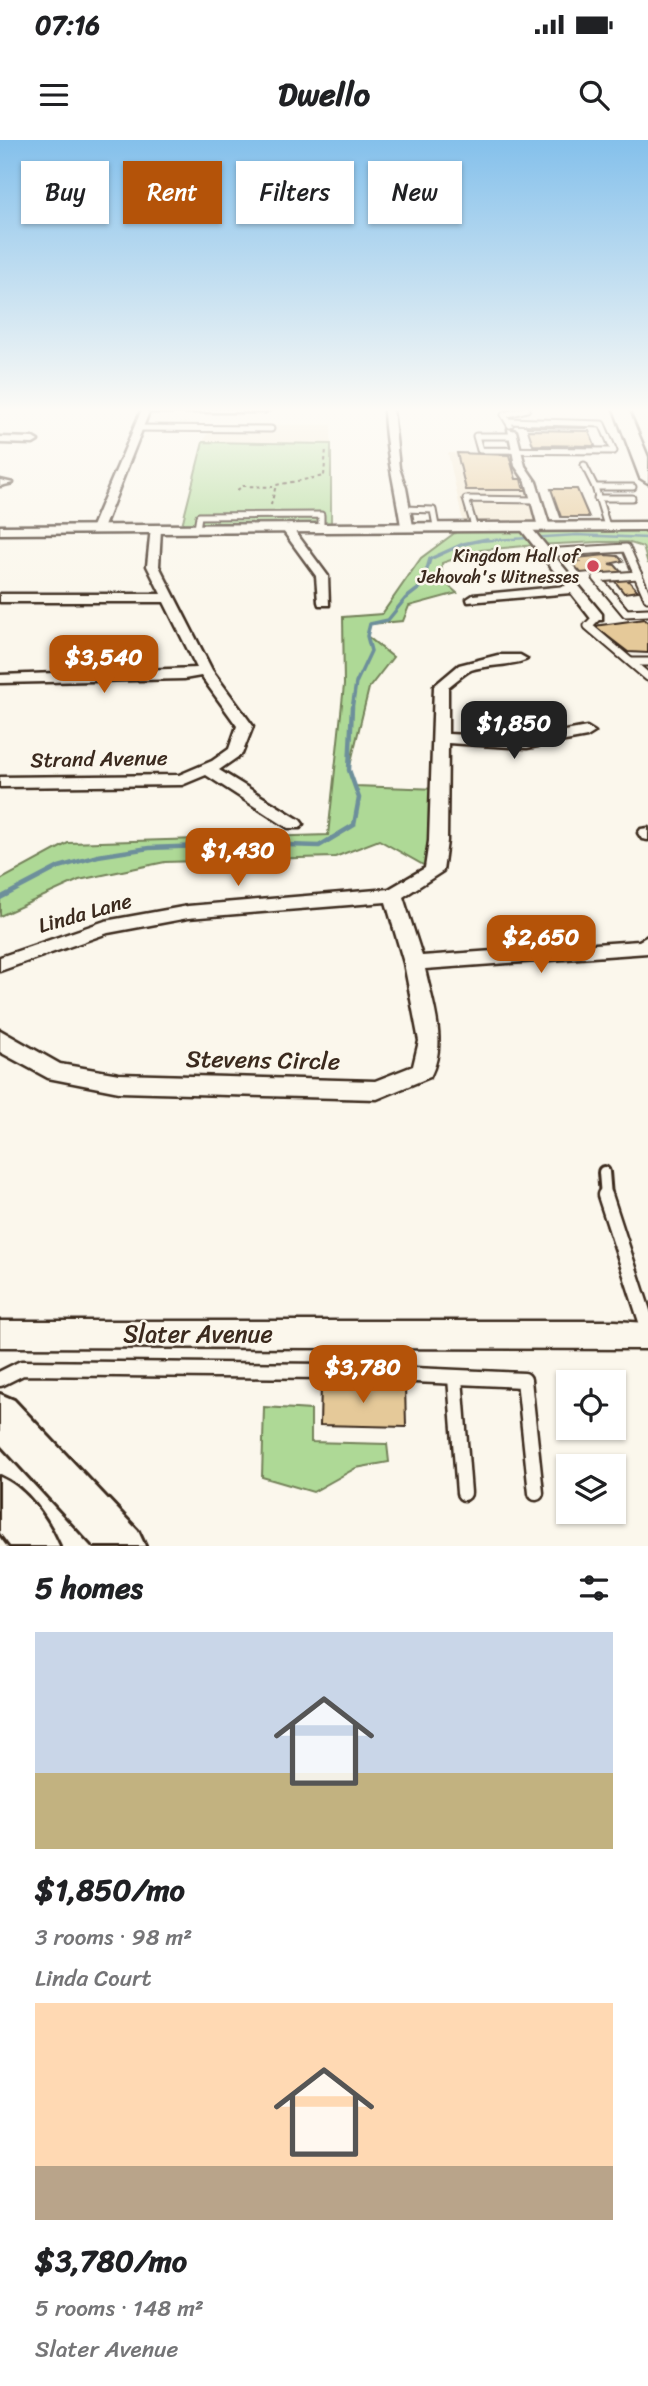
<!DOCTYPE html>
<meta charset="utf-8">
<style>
body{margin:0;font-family:Sriracha,sans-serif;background:#f2f2f2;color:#202124;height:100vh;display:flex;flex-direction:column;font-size:26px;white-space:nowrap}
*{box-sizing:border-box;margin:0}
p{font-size:23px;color:#757577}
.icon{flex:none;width:38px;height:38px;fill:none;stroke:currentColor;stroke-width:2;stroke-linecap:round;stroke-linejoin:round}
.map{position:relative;height:1406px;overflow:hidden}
.side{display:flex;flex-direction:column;background:#fff;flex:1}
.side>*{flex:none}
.hud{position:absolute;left:21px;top:21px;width:607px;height:63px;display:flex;gap:14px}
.controls{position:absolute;left:556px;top:1230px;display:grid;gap:14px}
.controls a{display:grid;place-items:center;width:70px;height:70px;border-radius:0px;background:#fff;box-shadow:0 2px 5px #0004;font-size:35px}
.price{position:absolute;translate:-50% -60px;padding:0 16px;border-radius:14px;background:#b45309;color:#fff;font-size:23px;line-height:46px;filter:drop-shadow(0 2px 4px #0008)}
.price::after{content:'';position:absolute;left:50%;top:42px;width:21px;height:16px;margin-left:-10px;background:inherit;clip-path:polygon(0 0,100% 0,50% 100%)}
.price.current{background:#222;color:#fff}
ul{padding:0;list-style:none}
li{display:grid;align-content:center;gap:14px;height:371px;padding:0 35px}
li span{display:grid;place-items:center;height:217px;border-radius:0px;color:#555}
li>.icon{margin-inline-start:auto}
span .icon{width:126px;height:126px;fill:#fffc;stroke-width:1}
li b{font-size:30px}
h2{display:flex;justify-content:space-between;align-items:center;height:84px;padding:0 35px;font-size:30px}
.chip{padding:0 24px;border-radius:0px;background:#fff;box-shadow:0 2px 5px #0004;font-size:24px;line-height:63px}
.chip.current{background:#b45309;color:#fff}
.status{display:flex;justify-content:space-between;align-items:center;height:49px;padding:0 35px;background:#fff;direction:ltr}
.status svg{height:19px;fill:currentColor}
header{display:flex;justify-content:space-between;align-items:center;height:91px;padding:0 35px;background:#fff;font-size:32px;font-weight:800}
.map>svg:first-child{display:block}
</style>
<div class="status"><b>07:16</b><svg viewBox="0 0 49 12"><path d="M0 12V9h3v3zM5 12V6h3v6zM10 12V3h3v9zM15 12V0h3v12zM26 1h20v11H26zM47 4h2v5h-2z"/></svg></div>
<header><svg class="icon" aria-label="menu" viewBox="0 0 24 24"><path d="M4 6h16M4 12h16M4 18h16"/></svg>Dwello<svg class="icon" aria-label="search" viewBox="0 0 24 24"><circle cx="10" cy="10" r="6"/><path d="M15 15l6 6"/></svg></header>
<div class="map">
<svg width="648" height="1406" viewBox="0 0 648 1406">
<rect width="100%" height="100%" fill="#fbf7ec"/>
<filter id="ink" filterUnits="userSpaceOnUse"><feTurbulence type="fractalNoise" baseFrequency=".0143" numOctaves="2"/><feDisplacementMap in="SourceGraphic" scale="14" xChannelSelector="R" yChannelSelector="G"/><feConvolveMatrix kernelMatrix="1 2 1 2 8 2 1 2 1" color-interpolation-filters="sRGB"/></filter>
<g filter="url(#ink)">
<g fill="#f4e9d3">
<polygon points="212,285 331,285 331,304 203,302"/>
<polygon points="448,313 517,315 544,387 464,386"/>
</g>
<g fill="#aed996" stroke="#74825a" stroke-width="2">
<polygon points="203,302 331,304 331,387 181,389"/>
<polygon points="464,386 648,386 648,424 643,407 627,402 599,402 536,405 481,410 442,423 441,439 457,453 409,466 403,481 370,484 367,496 393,517 369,548 349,630 355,646 438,649 434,731 379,700 335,717 165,722 79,740 0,776 0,740 68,703 328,695 344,545 343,477 382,474 421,418"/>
<polygon points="264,1267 311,1270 311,1302 387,1304 389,1322 356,1328 313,1352 262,1337"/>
</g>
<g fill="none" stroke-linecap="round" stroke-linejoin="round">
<polyline stroke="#6d8f9b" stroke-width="2.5" points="478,401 577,395 648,398"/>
<polyline stroke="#6d8f9b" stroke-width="3.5" points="352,569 356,543 371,511 367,496 370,484 388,480 405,459 422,446 430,419 463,404 487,399"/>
<polyline stroke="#6d8f9b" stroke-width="4.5" points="0,758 59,727 98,716 149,708 255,704 319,706 354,685 359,658 349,630 352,567"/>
</g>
<g fill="#e5c999" stroke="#3b2a1e" stroke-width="2">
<polygon points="525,283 584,284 586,288 527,287"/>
<polygon points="528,290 589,291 595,306 533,305"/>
<polygon points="457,313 509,315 516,339 521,339 523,347 529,347 530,350 466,350"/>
<polygon points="551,349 577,349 589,377 561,377"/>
<polygon points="606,415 618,416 623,421 609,424 615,425 623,434 594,436 590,432 581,433 571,422 579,421 576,418"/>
<polygon points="627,439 638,451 624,453 614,440"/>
<polygon points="644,479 648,482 648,513 628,512 594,486"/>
<polygon points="321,1244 405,1245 406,1287 320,1285"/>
</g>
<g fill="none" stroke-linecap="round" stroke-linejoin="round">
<g stroke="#3b2a1e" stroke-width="9">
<g id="service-far3">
<polyline points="508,281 602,284 614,311 480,310 476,296 511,296"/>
<polyline points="510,285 504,275 527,269"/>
<polyline points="138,288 271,289"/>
<polyline points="584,325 595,347"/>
<polyline points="597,358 632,358"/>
<polyline points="404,369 433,370 436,386"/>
<polyline points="474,386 466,359 537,360"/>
<polyline points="607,386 595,347 633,347"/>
<polyline points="197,389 199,376 321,375 321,387"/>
</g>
</g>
<g stroke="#3b2a1e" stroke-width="11">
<g id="service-far2">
<polyline points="543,413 626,408 648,458"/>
<polyline points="638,435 597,438 626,473 648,472"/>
<polyline points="597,477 588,486 648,537"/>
<polyline points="631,522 648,522"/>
</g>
</g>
<g stroke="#3b2a1e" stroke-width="16">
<polyline id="service-far1" points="604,1032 606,1057"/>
</g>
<g stroke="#3b2a1e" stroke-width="19">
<g id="service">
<polyline points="605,1055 648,1187"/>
<polyline points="455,1238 464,1353"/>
<polyline points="0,1239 22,1228 327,1231 524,1240 536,1353"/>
</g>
</g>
<g stroke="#3b2a1e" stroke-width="5">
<g id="minor">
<polygon points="142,269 270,269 265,272 149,272 103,389 93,391 91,389"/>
<path d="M 384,269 L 393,269 L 399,328 L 406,348 L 413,386 L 407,389 L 401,386 C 395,346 385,309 384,269 Z"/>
<polygon points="508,289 516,291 525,326 536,342 550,387 548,389 538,387 526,342 515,326"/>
<polygon points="0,297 33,298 38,301 33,304 0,303"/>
<polygon points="0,340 13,343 0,346"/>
<polygon points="525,384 529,385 602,474 602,480 592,480 571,453 468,462 467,459 473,455 566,446 519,387"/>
<polygon points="283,386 291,386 328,436 329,465 319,465 318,462 316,436 281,388"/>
<polygon points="151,387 161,389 159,426 212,530 253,586 242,614 219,630 300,680 303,684 300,688 288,688 206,635 182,645 0,647 0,637 179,635 212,621 229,609 237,586 201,536 184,539 0,543 0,535 197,528 164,462 0,462 0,454 161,454 147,426"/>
<path d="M 498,515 L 520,515 L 527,519 C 519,525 486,525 471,530 C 463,534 455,542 448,547 L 448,594 L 527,598 L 587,587 L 595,592 L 587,597 L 527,608 L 448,603 L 447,701 L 443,731 L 403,757 L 422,816 L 639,801 L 648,796 L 648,813 L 425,829 C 433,865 448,903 430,937 L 377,959 L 119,952 L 48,938 L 0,912 L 0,890 L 60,924 L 119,934 L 375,941 L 413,926 L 419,901 L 404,823 L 386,762 L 188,778 L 108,793 L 0,831 L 0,817 L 105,781 L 188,766 L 389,749 L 425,728 L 429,701 L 434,546 L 459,525 Z"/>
<polygon points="648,688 648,700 642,699 638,693 641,689"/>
<polygon points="0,1181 615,1181 648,1183 648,1209 0,1207"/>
</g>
</g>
<g stroke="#3b2a1e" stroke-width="5">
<polygon id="tertiary" points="648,382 648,390 0,394 0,386"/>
</g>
<g stroke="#3b2a1e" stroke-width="6">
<g id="secondary">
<polygon points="0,1254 14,1260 138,1391 145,1406 94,1406 0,1304"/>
<path d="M 0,1337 C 26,1348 48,1380 59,1406 L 10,1406 L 0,1393 Z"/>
</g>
</g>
<g stroke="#3b2a1e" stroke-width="5">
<polygon id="primary" points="614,269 628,269 648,317 648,343 640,338"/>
</g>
<g stroke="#3b2a1e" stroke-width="2" stroke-dasharray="3.5 3.5" stroke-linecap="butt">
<polyline points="237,350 243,346 273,347"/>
<polyline points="271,365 276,345 324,336 326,308"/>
</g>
<use href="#service-far3" stroke="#fbf7ec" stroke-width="5"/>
<use href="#service-far2" stroke="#fbf7ec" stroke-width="7"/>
<use href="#service-far1" stroke="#fbf7ec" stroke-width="10"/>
<use href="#service" stroke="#fbf7ec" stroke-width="14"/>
<use href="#minor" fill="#fbf7ec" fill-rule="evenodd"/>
<use href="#tertiary" fill="#fbf7ec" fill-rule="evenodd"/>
<use href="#secondary" fill="#fbf7ec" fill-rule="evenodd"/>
<use href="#primary" fill="#fbf7ec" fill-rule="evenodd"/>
</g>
</g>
<linearGradient id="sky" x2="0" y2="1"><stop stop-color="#84c0eb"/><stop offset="0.58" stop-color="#fdfbf6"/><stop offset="1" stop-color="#fdfbf6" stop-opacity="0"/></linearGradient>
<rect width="648" height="465" fill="url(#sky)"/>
<circle fill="#d1495b" stroke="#fbf7ec" stroke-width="2.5" cx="593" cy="426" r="7"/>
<g text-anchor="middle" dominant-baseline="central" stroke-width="5" stroke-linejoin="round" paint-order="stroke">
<g font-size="18" fill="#3b2a1e" stroke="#fbf7ec" text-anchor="end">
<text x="579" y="416">Kingdom Hall of<tspan x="579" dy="21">Jehovah's Witnesses</tspan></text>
</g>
<g font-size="21" fill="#3b2a1e" stroke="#fbf7ec">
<text transform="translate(99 619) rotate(-1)">Strand Avenue</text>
<text transform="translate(85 773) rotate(-16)">Linda Lane</text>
</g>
<g font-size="24" fill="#3b2a1e" stroke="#fbf7ec">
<text transform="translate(263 920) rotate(1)">Stevens Circle</text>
<text x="198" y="1194">Slater Avenue</text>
</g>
</g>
</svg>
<div class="controls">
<a><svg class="icon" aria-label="locate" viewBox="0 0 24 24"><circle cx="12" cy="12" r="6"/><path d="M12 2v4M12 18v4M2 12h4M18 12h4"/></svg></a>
<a><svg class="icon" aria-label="layers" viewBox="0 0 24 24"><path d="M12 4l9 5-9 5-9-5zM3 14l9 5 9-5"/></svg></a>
</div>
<b class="price" style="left:104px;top:555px">$3,540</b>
<b class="price current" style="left:514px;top:621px">$1,850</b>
<b class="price" style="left:238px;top:748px">$1,430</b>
<b class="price" style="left:541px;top:835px">$2,650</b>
<b class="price" style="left:363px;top:1265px">$3,780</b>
<div class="hud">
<a class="chip">Buy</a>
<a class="chip current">Rent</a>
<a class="chip">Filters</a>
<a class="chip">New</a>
</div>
</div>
<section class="side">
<h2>5 homes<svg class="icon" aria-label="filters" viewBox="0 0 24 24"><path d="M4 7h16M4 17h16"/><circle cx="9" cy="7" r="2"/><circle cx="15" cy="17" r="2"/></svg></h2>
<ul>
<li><span style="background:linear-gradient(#c9d6e8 65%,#c2b280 0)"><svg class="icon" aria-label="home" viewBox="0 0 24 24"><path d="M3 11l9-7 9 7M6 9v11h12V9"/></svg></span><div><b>$1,850/mo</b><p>3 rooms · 98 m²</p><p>Linda Court</p></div></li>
<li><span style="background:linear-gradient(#ffd9b3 75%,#b9a48a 0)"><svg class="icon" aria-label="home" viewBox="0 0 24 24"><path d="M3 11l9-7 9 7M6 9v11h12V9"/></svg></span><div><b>$3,780/mo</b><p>5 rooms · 148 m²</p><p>Slater Avenue</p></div></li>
</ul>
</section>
